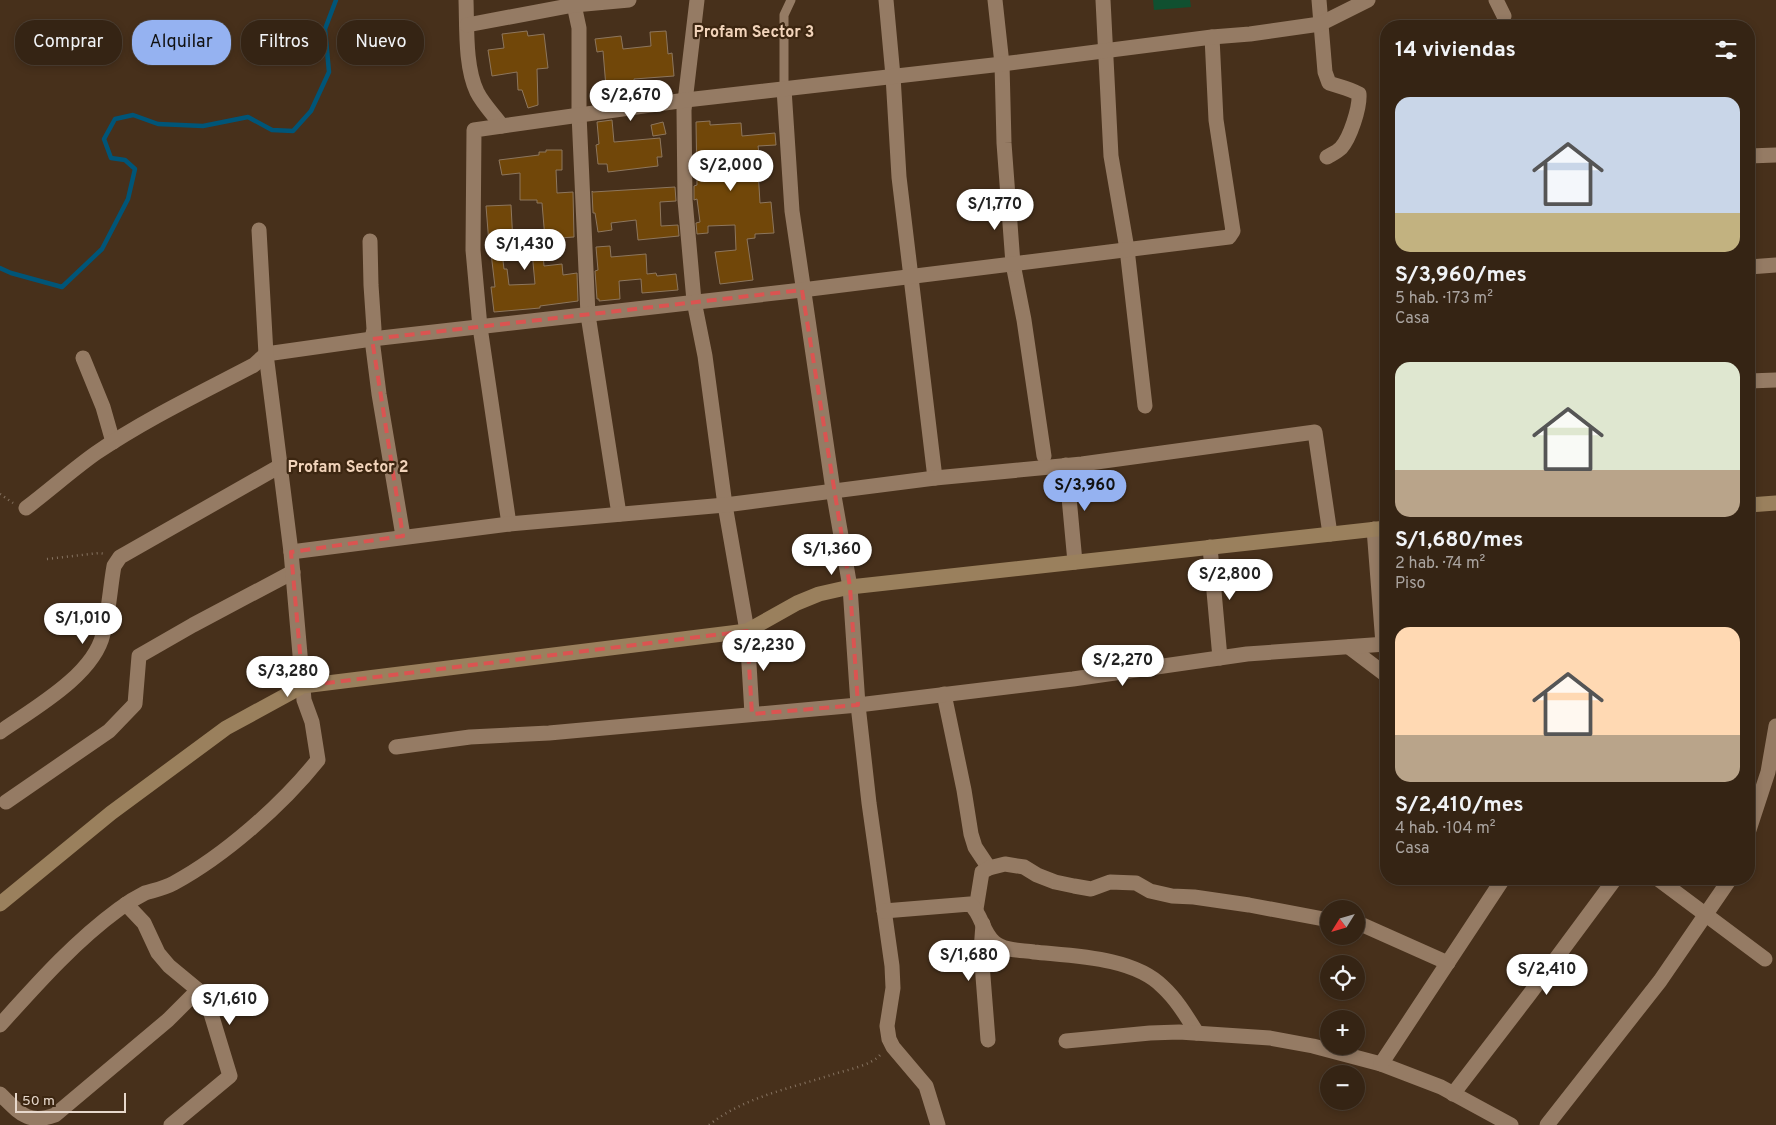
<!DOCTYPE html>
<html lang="es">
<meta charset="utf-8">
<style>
body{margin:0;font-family:Overpass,sans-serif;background:#3d2c1d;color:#f1f3f6;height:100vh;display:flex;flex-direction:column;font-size:19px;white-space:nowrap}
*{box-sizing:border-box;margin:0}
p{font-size:16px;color:#aaa4a0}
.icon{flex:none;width:28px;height:28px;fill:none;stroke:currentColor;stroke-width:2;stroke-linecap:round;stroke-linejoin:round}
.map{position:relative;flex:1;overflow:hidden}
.drawer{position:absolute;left:1380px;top:20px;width:375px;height:865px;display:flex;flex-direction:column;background:#352414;border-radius:20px;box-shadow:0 2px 8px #0003,0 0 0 1px #4f4134}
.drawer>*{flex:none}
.top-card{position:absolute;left:15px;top:20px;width:475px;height:45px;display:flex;gap:10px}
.needle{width:32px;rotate:233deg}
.tools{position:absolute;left:1320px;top:900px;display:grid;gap:10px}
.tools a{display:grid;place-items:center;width:45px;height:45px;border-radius:50%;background:#352414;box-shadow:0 2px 8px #0003,0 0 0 1px #4f4134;font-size:25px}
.scale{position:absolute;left:15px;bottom:12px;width:111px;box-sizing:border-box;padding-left:5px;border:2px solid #e7d8cc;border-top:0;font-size:14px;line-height:18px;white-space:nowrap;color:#e7d8cc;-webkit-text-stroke:4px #3c2611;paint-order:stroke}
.price{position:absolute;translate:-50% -42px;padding:0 11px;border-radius:18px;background:#fff;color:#222;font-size:16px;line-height:32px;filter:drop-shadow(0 1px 2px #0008)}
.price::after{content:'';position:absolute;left:50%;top:30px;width:15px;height:11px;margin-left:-8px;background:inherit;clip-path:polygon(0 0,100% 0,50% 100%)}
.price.current{background:#95b2f1;color:#111}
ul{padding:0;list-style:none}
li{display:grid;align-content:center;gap:10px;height:265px;padding:0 15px}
li span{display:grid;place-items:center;height:155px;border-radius:15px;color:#555}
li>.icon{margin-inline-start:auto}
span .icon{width:90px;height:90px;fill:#fffc;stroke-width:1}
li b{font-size:21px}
h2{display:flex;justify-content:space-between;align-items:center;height:60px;padding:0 15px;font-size:21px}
.tag{padding:0 18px;border-radius:20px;background:#352414;box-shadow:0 2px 8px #0003,0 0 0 1px #4f4134;font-size:18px;line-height:45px}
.tag.current{background:#95b2f1;color:#111}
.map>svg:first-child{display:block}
</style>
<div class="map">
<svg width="1776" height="1125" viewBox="0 0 1776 1125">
<rect width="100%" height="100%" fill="#47301b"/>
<polygon fill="#105030" points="1153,0 1190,0 1191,7 1154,10"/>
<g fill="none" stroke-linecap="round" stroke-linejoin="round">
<polyline stroke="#005578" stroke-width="4.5" points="0,268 11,273 62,287 102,249 128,199 135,169 125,160 111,158 104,139 115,119 133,115 158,124 203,126 248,117 272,130 293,131 311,111 329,72 325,29 336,0"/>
</g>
<g fill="#714709" stroke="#8d765d">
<polygon points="527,31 528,36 544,34 548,68 537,69 538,105 528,108 522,90 518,90 517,72 492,76 488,50 504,48 502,34"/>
<polygon points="666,31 668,54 672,53 674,76 634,79 635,93 608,95 609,101 595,103 594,88 606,87 603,51 597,52 595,39 621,36 623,49 651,46 650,32"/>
<polygon points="612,120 614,142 660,138 662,157 657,157 658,166 608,172 607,164 598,164 596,145 599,144 597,122"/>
<polygon points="710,121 710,125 741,123 742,136 775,133 776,145 758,146 760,160 758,160 758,170 760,203 771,202 774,233 755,234 755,238 747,239 753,280 720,284 715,252 736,250 735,225 708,226 708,233 697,234 696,223 700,222 697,199 694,200 694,186 697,185 696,122"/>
<polygon points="663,122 666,134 653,136 651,125"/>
<polygon points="546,150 562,150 562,170 556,170 557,193 573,192 574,237 545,239 542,203 537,203 537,200 520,200 520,173 502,175 499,160 539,155 539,152 546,152"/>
<polygon points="675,187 676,201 660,202 661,226 678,225 679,236 638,240 636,220 611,223 612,230 598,232 595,213 593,213 592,191 593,192"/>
<polygon points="511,205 513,243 501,244 504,269 507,269 509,285 535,284 531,241 542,240 544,266 562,264 563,275 577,273 578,301 540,306 540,308 494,312 491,287 495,287 490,244 489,244 486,206"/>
<polygon points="610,246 611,257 646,254 647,274 656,273 657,276 676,274 678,290 642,293 641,279 619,281 620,299 599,301 599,299 597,299 595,271 598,270 596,247"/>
</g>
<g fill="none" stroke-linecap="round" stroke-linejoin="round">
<g stroke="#867361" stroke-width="2.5" stroke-dasharray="1 4" stroke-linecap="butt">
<polyline points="0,494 13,503"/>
<polyline points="47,559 99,553 106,554"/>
<path d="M 709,1125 C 744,1097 792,1088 834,1074 C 847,1070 872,1065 880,1055"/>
</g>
<polyline stroke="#957b64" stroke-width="9" points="784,89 784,15 791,0"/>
<g stroke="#957b64" stroke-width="15">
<path d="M 466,0 C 467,28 465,67 477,92 C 483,104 494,115 502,126"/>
<polyline points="573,0 579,28 579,114 588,315 619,514"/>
<polyline points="697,0 684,110 685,200 694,301 705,356 725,505 747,631 752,714"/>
<polyline points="886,0 893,76 899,177 935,478"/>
<polyline points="995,0 1002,64 1004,143 1013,264 1024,320 1044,456"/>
<polyline points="1103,0 1111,156 1127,249 1145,406"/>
<path d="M 1319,0 L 1325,72 L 1329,83 C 1340,87 1349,88 1359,94 C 1360,108 1350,138 1341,148 C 1337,152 1332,154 1327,157"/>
<polyline points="1496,0 1504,16"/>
<polyline points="467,25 574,5 629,0"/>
<polyline points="784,89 792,211 833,490 850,587 858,705 869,803 892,966 893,988 887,1026 889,1039 893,1047 926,1086 938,1125"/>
<polyline points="1749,156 1776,155"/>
<polyline points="370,241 371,285 374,329 372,339 379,394 403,536"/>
<polyline points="1749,267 1776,265"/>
<polyline points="83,358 103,407 113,442"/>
<polyline points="1749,381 1776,380"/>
<polyline points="1066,465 1075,562"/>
<path d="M 26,508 C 50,490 72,470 96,453 C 146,419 201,393 254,365 L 266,354 L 372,339 L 802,290 L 1229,237 L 1233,231 L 1216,120 L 1212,37"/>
<polyline points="509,524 480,327 473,250 474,130 686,100 1002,64 1212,37 1250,34 1320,24 1368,0"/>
<polyline points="1374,529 1383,644"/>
<polyline points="1210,547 1220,658"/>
<polyline points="291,552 509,524 725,505 935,478 1082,464 1315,432 1330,534"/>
<polyline points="1349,647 1386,675"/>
<polyline points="944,694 964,790 971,834 975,847 989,868"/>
<path d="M 0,732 C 33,709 94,675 103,634 C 109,612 110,588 114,566 L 120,557 L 280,466"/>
<polyline points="396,747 470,737 549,733 858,705 1073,679 1247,654 1386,644"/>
<polyline points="6,802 109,731 135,704 139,656 193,625 293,572"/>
<polyline points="1749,830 1768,772 1776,726"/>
<polyline points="1658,879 1765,959"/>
<polyline points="126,904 144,923 158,953 169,966 198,990 209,1007 230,1076 171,1125"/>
<polyline points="976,909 982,872 989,868 1005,864 1024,867 1037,875 1055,882 1074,886 1091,889 1110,882 1136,883 1150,891 1172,896 1194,897 1249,905 1329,920"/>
<path d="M 884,911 L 970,904 C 982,914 982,932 994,942 C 1004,951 1021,950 1034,952 C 1073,956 1134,957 1163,987 C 1177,1000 1187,1017 1197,1033"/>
<polyline points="1356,922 1448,963"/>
<polyline points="983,924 981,951 988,1040"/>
<path d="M 0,1025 C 37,984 74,942 119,909 C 127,903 137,897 145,893 C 155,890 165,888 174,883 C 224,856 282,805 318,760 L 312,722 L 304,700 L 291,552 L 266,354 L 259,230"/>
<polyline points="1066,1041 1150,1033 1179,1032 1270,1038 1313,1046 1381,1064 1441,1087 1511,1125"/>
<polyline points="1381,1064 1503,879"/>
<path d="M 0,1094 C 19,1112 27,1125 55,1115 L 168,1020 L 198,990"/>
<polyline points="1453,1094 1529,995 1615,879"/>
<polyline points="1547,1125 1660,981 1730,879"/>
</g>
<g stroke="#9a805d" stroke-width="15">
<polyline points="1749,505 1776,503"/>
<polyline points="0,904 111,813 226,728 303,686 747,631 797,603 819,594 850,587 1386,528"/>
</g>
</g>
<path fill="none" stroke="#da5451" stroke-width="4" stroke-dasharray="10 6" stroke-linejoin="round" d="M 802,290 L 850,587 L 858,705 L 752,714 L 747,631 L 303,686 L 291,552 L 403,536 L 372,339 Z"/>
<g text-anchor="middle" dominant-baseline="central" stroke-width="4.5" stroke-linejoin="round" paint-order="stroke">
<g font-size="16" font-weight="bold" fill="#f1d3ba" stroke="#3c2611">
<text x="754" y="33">Profam Sector 3</text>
<text x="348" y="468">Profam Sector 2</text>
</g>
</g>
</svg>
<div class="tools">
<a><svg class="needle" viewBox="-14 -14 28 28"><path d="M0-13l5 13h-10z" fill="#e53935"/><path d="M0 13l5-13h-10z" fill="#aaa4a0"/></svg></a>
<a><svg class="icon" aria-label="locate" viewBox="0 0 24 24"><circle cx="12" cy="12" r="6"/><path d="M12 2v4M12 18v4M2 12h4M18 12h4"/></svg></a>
<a>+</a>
<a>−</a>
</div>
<div class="scale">50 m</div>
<b class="price" style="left:631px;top:122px">S/2,670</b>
<b class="price" style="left:731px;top:192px">S/2,000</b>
<b class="price" style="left:995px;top:231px">S/1,770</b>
<b class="price" style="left:525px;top:271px">S/1,430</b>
<b class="price current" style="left:1085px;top:512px">S/3,960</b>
<b class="price" style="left:832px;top:576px">S/1,360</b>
<b class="price" style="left:1230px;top:601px">S/2,800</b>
<b class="price" style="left:83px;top:645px">S/1,010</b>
<b class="price" style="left:764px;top:672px">S/2,230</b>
<b class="price" style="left:1123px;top:687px">S/2,270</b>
<b class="price" style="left:288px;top:698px">S/3,280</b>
<b class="price" style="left:969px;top:982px">S/1,680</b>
<b class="price" style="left:1547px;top:996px">S/2,410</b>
<b class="price" style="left:230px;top:1026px">S/1,610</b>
<div class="top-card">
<a class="tag">Comprar</a>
<a class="tag current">Alquilar</a>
<a class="tag">Filtros</a>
<a class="tag">Nuevo</a>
</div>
<section class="drawer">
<h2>14 viviendas<svg class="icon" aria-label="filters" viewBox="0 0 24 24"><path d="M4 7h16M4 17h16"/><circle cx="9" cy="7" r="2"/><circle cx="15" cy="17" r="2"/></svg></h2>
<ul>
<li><span style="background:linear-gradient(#c9d6e8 75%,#c2b280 0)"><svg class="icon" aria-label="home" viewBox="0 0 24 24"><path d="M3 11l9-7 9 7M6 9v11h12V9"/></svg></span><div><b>S/3,960/mes</b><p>5 hab. · 173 m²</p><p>Casa</p></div></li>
<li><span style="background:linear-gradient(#dfe7d0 70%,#b9a48a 0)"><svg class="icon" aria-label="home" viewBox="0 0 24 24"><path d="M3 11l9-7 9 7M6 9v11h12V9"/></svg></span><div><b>S/1,680/mes</b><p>2 hab. · 74 m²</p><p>Piso</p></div></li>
<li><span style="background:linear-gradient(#ffd9b3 70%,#b9a48a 0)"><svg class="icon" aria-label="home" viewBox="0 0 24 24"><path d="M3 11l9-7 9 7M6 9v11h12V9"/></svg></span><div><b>S/2,410/mes</b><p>4 hab. · 104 m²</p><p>Casa</p></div></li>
</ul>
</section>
</div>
